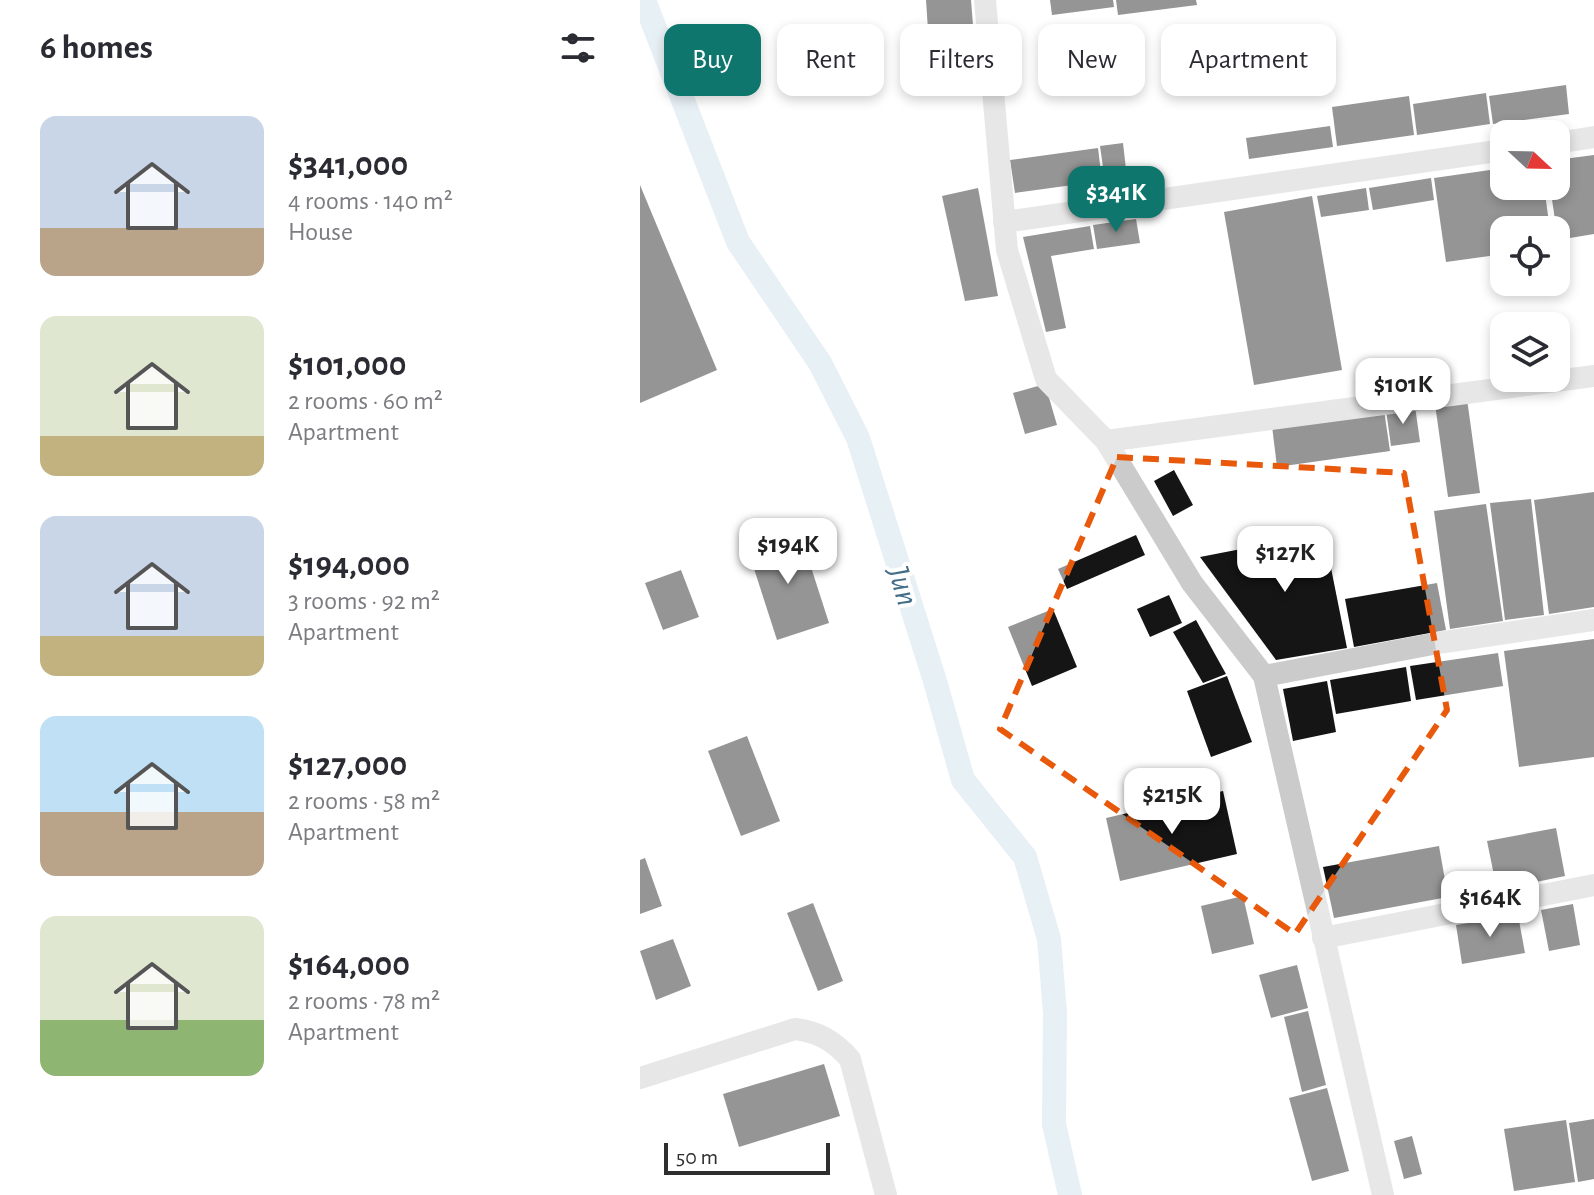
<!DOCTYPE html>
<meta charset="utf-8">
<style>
body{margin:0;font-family:"Alegreya Sans",sans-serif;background:#f2f2f3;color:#2b2b33;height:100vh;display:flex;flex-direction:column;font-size:30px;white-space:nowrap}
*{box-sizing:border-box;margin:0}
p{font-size:26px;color:#7c7c81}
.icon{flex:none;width:44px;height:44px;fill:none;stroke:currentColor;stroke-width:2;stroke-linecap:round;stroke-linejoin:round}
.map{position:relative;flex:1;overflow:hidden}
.panel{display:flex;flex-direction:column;background:#fff;width:640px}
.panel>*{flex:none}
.top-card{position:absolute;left:24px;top:24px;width:760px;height:72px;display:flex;gap:16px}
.needle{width:52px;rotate:112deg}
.controls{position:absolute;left:850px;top:120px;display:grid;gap:16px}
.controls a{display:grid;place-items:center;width:80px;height:80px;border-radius:16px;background:#fff;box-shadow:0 4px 12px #0003;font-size:40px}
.scale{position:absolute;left:24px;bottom:20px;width:166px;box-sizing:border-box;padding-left:8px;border:4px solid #2e2e2e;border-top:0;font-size:22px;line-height:28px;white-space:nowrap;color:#2e2e2e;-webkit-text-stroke:6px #fff;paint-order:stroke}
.price{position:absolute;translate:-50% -68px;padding:0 18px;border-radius:16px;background:#fff;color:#222;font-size:26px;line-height:52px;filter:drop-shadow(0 2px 4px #0008)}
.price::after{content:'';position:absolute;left:50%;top:48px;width:24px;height:18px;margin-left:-12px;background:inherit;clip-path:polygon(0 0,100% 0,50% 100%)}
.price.selected{background:#0f766e;color:#fff}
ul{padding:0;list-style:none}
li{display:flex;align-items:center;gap:24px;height:200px;padding:0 40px}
li span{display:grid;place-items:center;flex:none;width:224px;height:160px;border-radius:16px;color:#555}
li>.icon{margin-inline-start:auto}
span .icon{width:96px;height:96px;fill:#fffc;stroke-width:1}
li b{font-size:34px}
h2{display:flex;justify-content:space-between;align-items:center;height:96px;padding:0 40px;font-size:34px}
.pill{padding:0 28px;border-radius:16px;background:#fff;box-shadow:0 4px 12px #0003;font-size:28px;line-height:72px}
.pill.selected{background:#0f766e;color:#fff}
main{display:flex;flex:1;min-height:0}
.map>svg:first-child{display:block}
</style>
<main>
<section class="panel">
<h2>6 homes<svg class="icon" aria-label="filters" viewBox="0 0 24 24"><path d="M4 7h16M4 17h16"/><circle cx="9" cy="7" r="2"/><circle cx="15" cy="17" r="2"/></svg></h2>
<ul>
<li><span style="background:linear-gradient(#c9d6e8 70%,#b9a48a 0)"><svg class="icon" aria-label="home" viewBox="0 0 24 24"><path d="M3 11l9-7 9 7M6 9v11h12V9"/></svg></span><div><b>$341,000</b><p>4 rooms · 140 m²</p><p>House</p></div></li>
<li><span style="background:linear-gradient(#dfe7d0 75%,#c2b280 0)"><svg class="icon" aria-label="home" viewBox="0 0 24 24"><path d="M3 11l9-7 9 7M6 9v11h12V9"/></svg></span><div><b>$101,000</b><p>2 rooms · 60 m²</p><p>Apartment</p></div></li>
<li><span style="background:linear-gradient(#c9d6e8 75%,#c2b280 0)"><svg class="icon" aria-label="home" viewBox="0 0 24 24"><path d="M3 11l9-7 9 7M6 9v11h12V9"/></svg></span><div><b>$194,000</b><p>3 rooms · 92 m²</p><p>Apartment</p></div></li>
<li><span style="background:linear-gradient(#bfe0f5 60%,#b9a48a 0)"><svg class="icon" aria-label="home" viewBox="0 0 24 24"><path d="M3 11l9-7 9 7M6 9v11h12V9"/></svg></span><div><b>$127,000</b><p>2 rooms · 58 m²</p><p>Apartment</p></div></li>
<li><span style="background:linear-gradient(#dfe7d0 65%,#8fb573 0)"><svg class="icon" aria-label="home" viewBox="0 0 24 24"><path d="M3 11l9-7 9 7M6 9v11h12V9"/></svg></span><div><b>$164,000</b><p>2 rooms · 78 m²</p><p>Apartment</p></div></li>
</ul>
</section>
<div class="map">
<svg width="954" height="1195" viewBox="0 0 954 1195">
<rect width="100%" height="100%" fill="#fff"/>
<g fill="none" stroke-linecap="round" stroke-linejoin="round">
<polyline stroke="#cbdde8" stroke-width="24" points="4,0 98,242 180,363 218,438 295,681 323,780 385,857 409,939 415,1013 414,1124 430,1195"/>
</g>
<g fill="#151515">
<polygon points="286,0 331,0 333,25 288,30"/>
<polygon points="410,0 473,0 474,7 412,15"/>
<polygon points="476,0 556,0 557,5 478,15"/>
<polygon points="333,27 338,71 284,78 278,34"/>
<polygon points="926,85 929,114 853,124 849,96"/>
<polygon points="846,93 850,124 777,135 773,104"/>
<polygon points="769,96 774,135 697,146 692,107"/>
<polygon points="690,126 693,147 609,159 606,138"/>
<polygon points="483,143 487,178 465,181 460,146"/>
<polygon points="458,148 462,181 375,193 370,160"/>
<polygon points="954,155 954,234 918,240 910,186 916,186 916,160"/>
<polygon points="864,168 864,186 904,186 910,230 864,230 864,254 806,262 794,178"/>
<polygon points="791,178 794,200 733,210 729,188"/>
<polygon points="0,185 77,370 0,403"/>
<polygon points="338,188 358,296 325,301 302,196"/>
<polygon points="726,188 729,210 681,217 677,196"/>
<polygon points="672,196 702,370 614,385 584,212"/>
<polygon points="496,219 500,243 457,249 453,225"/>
<polygon points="450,226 454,249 411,256 426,328 406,332 383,237"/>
<polygon points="405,384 417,425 385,434 373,393"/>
<polygon points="827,399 840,493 808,497 795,404"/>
<polygon points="775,406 780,442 751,446 746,410"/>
<polygon points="744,410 750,451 637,467 632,426"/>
<polygon points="534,470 553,505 533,516 514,481"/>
<polygon points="954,492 954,607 909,614 894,500"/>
<polygon points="891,499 904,615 865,620 850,503"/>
<polygon points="846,504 863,621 810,629 794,511"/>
<polygon points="160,533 189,623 137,640 108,550"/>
<polygon points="684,533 707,648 636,660 560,557"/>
<polygon points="496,535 505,555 427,589 418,569"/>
<polygon points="41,570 59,617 23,630 5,583"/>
<polygon points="797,583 806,630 714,647 705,599"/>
<polygon points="529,595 542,623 510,637 497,609"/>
<polygon points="413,609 437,667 392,686 368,627"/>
<polygon points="556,620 586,674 563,683 533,632"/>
<polygon points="954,639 954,757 879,767 864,651"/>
<polygon points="858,653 863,686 776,700 770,666"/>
<polygon points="766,667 771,701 696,714 690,680"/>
<polygon points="587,676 612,742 571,757 547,691"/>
<polygon points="687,681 696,732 653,741 643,689"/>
<polygon points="107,736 140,821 101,836 68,751"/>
<polygon points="583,791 597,854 480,881 466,818"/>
<polygon points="916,828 925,876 857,890 847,841"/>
<polygon points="799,846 808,897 694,918 683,867"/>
<polygon points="5,858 22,906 0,914 0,860"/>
<polygon points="603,896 614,944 572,954 561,906"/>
<polygon points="173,903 203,981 178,991 147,913"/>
<polygon points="933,904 940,945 909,951 901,910"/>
<polygon points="878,915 885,953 822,964 816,925"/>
<polygon points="33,939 51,986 16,1000 0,951"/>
<polygon points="657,965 668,1008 631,1018 619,975"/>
<polygon points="668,1011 686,1085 662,1092 644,1017"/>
<polygon points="184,1064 200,1116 99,1147 83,1094"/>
<polygon points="687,1088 709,1171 672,1181 649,1098"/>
<polygon points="954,1119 954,1179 938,1182 929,1123"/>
<polygon points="926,1120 935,1182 874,1191 864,1129"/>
<polygon points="772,1136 782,1174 764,1179 754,1141"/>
</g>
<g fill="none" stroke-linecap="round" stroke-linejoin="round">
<g stroke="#cbcbcb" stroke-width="22">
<polyline points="345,0 367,250 406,379 466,441 552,583 624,676 743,1195"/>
<polyline points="916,143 954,137"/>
<polyline points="364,222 864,150"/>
<polyline points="466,441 954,376"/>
<polyline points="624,676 798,643 954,620"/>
<polyline points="683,938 954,885"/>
<path d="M 0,1078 L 155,1029 C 179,1032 194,1041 210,1059 L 246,1195"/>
</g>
</g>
<path d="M0 0H954V1195H0ZM 477,457 L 764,473 L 807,710 L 655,934 L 360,729 Z" fill="#fff" fill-opacity=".55" fill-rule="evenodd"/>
<path fill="none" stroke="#e8590c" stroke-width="6" stroke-dasharray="16 10" stroke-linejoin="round" d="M 477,457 L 764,473 L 807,710 L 655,934 L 360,729 Z"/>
<g text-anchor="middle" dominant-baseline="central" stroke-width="8" stroke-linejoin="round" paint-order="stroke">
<g font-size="32" font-style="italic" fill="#446e88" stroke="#fff">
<text transform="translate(263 586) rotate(73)">Jun</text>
</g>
</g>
</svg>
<div class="controls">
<a><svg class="needle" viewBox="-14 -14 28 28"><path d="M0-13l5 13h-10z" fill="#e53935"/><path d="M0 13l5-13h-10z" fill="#7c7c81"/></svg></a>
<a><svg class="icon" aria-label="locate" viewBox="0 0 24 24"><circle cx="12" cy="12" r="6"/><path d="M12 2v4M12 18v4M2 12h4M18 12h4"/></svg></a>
<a><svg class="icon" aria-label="layers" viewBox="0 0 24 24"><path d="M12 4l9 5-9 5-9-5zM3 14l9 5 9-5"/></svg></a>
</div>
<div class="scale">50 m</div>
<b class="price selected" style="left:476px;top:234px">$341K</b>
<b class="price" style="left:763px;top:426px">$101K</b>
<b class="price" style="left:148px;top:586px">$194K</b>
<b class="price" style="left:645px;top:594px">$127K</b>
<b class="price" style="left:532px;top:836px">$215K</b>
<b class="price" style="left:850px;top:939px">$164K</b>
<div class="top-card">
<a class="pill selected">Buy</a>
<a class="pill">Rent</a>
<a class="pill">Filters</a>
<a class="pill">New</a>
<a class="pill">Apartment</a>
</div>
</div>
</main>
